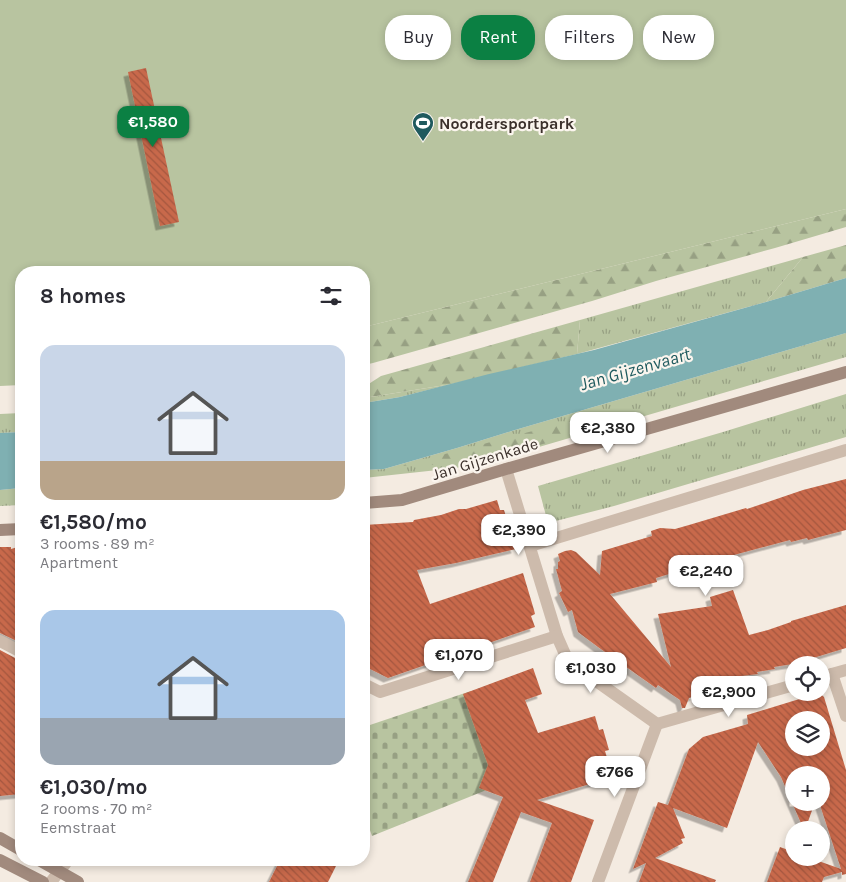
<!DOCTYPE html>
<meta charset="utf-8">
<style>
body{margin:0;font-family:Karla,sans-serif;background:#f2f2f3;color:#2b2b33;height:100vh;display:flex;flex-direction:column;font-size:19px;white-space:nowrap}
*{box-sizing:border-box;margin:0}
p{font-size:16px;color:#7c7c81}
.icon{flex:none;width:28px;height:28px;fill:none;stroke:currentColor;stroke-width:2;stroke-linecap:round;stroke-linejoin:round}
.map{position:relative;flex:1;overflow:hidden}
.drawer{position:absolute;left:15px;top:266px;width:355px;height:600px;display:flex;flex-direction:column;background:#fff;border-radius:20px;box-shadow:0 2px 8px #0003}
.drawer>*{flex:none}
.guide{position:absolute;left:385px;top:15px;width:385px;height:45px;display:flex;gap:10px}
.tools{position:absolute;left:785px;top:656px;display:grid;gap:10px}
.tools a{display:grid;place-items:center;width:45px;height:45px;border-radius:50%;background:#fff;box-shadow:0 2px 8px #0003;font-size:25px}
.price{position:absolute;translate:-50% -42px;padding:0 11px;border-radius:10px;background:#fff;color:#222;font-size:16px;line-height:32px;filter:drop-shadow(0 1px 2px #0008)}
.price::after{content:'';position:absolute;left:50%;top:30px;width:15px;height:11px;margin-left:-8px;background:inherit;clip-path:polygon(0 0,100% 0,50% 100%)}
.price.selected{background:#0b8043;color:#fff}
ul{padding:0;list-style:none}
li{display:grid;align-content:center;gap:10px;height:265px;padding:0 25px}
li span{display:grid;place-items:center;height:155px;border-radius:15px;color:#555}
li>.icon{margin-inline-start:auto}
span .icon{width:90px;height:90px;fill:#fffc;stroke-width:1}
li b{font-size:21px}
h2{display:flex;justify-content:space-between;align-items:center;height:60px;padding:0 25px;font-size:21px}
.tag{padding:0 18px;border-radius:20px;background:#fff;box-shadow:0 2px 8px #0003;font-size:18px;line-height:45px}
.tag.selected{background:#0b8043;color:#fff}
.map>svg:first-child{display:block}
</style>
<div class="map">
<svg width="846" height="882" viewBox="0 0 846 882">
<defs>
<pattern id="grass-tufts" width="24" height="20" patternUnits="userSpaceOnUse" patternTransform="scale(1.25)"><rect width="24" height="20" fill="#b8c4a0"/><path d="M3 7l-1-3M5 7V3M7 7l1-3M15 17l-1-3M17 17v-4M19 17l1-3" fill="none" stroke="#97a083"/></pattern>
<pattern id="forest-firs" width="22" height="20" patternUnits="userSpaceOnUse" patternTransform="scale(1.25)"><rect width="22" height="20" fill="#b8c4a0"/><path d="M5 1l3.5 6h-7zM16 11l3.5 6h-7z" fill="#97a083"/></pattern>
<pattern id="cemetery-stones" width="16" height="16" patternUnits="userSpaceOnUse" patternTransform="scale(1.25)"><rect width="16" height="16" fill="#b8c4a0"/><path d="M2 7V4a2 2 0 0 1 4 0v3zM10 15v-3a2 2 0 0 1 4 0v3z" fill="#97a083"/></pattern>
<pattern id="building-back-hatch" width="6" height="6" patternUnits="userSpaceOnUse" patternTransform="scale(1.25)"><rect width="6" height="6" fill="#c8694b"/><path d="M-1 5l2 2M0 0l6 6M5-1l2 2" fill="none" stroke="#a4573f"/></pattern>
<filter id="shadow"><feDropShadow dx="-4.5" dy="4.5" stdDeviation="0" flood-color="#0004"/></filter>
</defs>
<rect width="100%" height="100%" fill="#f4ebe1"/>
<g fill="url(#grass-tufts)">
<polygon points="803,257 766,302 577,354 580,320"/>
<polygon points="846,333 846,357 515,454 456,468 364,478 364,470 384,469 457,448 515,430"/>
<polygon points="452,384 400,397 364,403 364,398"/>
<polygon points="846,394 846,437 614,506 548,523 538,486 723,432"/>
<polygon points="21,413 21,432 0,433 0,414"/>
<polygon points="21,488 21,505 0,506 0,490"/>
</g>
<g fill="url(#forest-firs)">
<polygon points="846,209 846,227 775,248 656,281 592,301 373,363 364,365 364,327"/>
<polygon points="846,245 846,278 766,302 803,257"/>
<polygon points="580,320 577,354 452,384 364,398 364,387 381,376"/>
<polygon points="586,417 599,428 477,463 399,466"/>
</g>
<polygon fill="url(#cemetery-stones)" points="471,691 497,768 489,789 372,836 364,813 364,727"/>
<polygon fill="#b8c4a0" points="0,0 846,0 846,209 364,327 364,272 21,272 21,385 0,386"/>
<g fill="#7fb0b2">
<polygon points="846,278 846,333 515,430 457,448 384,469 364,470 364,403 400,397 489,374 594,350 766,302"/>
<polygon points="21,432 21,488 0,490 0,433"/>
</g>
<g fill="url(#building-back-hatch)" fill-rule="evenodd" filter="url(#shadow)">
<polygon points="146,68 179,222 160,226 128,72"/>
<polygon points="846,479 846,530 808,540 807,538 791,542 790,540 719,559 656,578 657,582 610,594 671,667 658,614 712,606 710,597 733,590 749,635 768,630 791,622 791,621 846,605 846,648 813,658 799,663 774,667 775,669 757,672 758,674 741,676 741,680 693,693 695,696 689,698 685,708 682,708 680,700 658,685 656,688 598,647 578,632 572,610 568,612 559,593 562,591 556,569 558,569 558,562 560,561 558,554 565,551 571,550 576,552 600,575 602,551 652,536 651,531 660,528 675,529 689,525 746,508 747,509 803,490"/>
<polygon points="497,500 500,510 504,510 516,549 456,563 417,570 430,604 523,573 534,610 535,614 531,616 535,627 388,678 364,666 364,525 413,522 414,520 441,515 459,509 466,509"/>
<polygon points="21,546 21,579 15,580 18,611 21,612 21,643 0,633 0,547 11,547 11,549"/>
<polygon points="0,650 17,659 21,660 21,794 0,796"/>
<polygon points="533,668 542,694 525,700 538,733 595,716 599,730 603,729 609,750 605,751 613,777 537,800 594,820 571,882 530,882 552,823 521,812 493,882 468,882 503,797 479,788 488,765 463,694"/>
<path d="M 819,693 L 824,697 L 846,770 L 846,874 L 842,875 L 842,872 L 824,877 L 822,882 L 767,882 L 780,847 L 794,852 L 794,858 L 810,858 L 841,869 L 819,802 L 821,802 L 821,775 L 794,775 L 794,802 L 815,802 L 805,830 L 804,830 L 781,777 L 758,742 L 727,828 L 673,808 L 685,838 L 681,839 L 683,843 L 655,858 L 716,880 L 715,882 L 639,882 L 646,863 L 633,869 L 658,802 L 668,805 L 689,749 L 703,737 L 748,724 L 747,715 ZM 794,720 L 821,720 L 821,748 L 794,748 Z"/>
<polygon points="280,860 339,860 328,882 269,882"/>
</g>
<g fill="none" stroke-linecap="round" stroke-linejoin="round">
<g stroke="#cdbbac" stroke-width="12">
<polyline points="506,469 557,636 568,661 657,724"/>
<polyline points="530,546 846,450"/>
<polyline points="0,641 21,652"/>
<polyline points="832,674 846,716"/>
<polyline points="821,677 846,670"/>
<polyline points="364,684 380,692 557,636"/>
<polyline points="657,724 794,685"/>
<polyline points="51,882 68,860"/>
<polyline points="598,882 657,724"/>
</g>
<g stroke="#a18a7d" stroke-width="12">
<polyline points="364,503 402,500 506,469 846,372"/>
<polyline points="0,530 21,529"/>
<polyline points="0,838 21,850"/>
<polyline points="0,860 43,882"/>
<polyline points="39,860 78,882"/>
</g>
</g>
<defs>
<g id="stadium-pin" transform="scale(1.125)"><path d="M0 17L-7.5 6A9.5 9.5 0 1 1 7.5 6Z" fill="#1f5a5e" stroke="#fbf5ee"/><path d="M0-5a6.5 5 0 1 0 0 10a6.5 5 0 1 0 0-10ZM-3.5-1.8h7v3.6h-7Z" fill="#fff"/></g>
</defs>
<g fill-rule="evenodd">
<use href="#stadium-pin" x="423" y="123"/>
</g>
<g text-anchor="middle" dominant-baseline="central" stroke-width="4.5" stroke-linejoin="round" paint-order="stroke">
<g font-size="16" font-weight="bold" fill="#3b302b" stroke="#fbf5ee" text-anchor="start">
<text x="439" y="123">Noordersportpark</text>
</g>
<g font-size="16" fill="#3b302b" stroke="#fbf5ee">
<text transform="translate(485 459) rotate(-17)">Jan Gijzenkade</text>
</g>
<g font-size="18" font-style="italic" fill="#1f5a5e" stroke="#fbf5ee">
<text transform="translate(635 369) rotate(-16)">Jan Gijzenvaart</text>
</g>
</g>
</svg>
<div class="tools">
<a><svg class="icon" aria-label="locate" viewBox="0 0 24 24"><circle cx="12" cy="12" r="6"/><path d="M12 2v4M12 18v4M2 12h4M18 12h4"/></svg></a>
<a><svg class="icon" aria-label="layers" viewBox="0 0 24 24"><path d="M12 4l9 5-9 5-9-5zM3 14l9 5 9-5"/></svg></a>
<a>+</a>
<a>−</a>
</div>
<b class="price selected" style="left:153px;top:148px">€1,580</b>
<b class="price" style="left:608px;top:454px">€2,380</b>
<b class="price" style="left:519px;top:556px">€2,390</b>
<b class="price" style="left:706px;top:597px">€2,240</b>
<b class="price" style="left:459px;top:681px">€1,070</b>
<b class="price" style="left:591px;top:694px">€1,030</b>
<b class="price" style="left:729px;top:718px">€2,900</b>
<b class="price" style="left:615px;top:798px">€766</b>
<div class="guide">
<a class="tag">Buy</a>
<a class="tag selected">Rent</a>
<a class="tag">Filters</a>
<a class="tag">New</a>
</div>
<section class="drawer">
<h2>8 homes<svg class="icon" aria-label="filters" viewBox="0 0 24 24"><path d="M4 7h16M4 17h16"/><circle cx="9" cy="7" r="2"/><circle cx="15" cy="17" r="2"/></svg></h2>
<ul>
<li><span style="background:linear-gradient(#c9d6e8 75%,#b9a48a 0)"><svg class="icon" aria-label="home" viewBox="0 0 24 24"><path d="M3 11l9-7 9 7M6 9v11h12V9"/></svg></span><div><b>€1,580/mo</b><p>3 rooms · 89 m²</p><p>Apartment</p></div></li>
<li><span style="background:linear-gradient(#a9c7e8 70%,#9aa5b1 0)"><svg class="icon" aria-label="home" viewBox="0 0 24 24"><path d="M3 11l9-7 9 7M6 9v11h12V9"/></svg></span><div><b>€1,030/mo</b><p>2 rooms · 70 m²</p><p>Eemstraat</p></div></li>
</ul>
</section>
</div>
